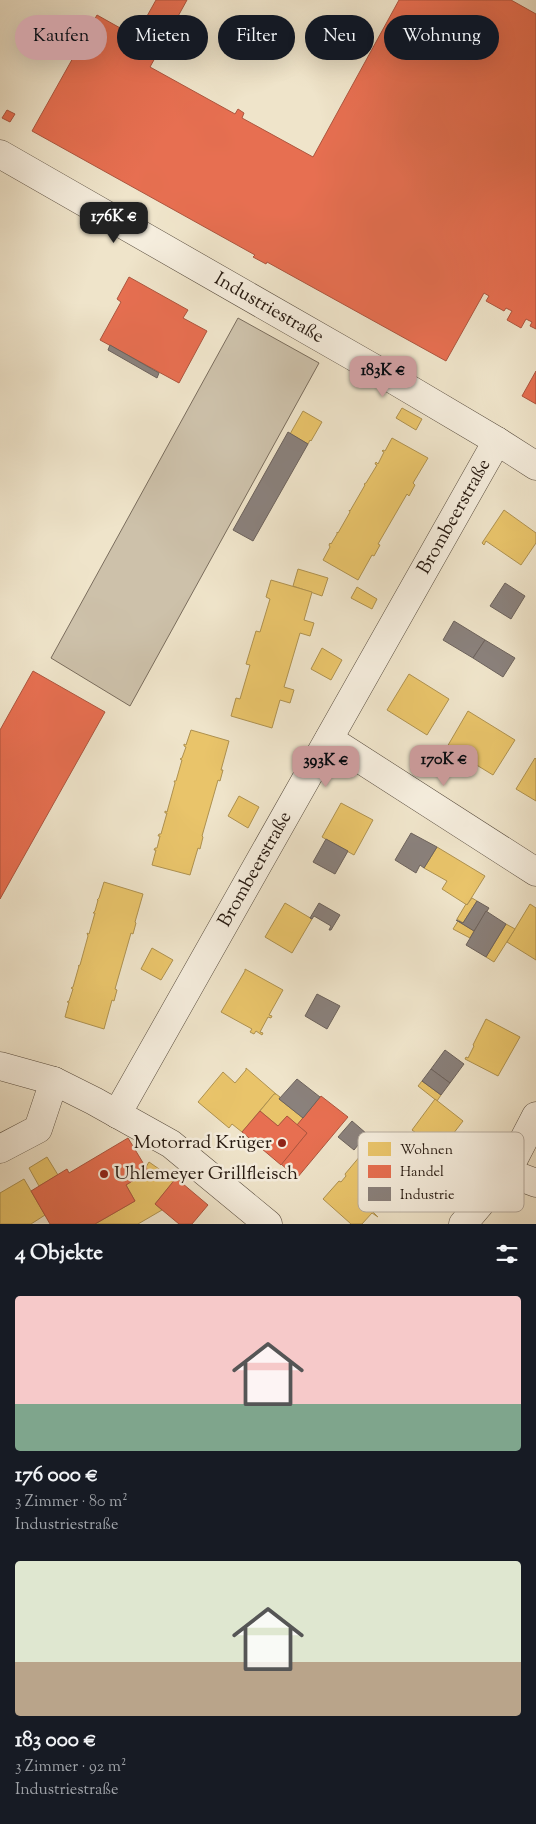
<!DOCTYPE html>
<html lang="de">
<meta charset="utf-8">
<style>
body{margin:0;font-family:"Sorts Mill Goudy",serif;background:#20242c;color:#f1f3f6;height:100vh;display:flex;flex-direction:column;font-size:19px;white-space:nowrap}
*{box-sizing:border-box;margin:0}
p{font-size:16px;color:#9ea1a6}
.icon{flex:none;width:28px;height:28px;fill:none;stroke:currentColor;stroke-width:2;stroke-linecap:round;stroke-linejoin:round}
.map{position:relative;height:1224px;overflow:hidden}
.details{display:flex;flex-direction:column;background:#171b24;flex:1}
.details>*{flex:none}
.guide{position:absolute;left:15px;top:15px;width:506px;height:45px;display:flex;gap:10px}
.price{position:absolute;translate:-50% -42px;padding:0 11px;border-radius:10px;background:#c59692;color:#111;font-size:16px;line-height:32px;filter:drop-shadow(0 1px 2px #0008)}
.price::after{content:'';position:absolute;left:50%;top:30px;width:15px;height:11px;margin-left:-8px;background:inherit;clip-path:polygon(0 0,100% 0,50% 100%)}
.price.active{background:#222;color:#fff}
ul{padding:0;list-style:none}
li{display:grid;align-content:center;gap:10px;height:265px;padding:0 15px}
li span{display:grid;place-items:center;height:155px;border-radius:5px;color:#555}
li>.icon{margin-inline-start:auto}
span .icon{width:90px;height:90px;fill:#fffc;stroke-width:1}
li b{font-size:21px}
h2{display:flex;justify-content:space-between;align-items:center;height:60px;padding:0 15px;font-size:21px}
.pill{padding:0 18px;border-radius:22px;background:#171b24;box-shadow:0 5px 20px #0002;font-size:18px;line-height:45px}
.pill.active{background:#c59692;color:#111}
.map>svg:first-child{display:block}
</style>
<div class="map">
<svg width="536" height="1224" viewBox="0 0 536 1224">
<rect width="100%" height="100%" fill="#efe4ca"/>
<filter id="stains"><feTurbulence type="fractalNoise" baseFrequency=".004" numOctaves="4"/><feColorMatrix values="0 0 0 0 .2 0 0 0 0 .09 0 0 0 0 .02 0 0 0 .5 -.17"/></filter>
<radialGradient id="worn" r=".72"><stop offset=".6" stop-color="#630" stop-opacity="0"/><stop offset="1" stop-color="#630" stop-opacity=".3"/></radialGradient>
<polygon fill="#cdc1aa" stroke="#7a6d5d" points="238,318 319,363 130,706 51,658"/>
<g fill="#e9c46a" stroke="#ae914f">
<polygon points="402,408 422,419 416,430 396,418"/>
<polygon points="303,411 322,422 311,441 310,440 308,444 290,434"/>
<polygon points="392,438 428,458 413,483 415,485 409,496 407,494 378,544 380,545 374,556 372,555 358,580 323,560 330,547 329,545 330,543 331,544 337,534 337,532 338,533 350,512 349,510 350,511 365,485 364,484 366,483 377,465 375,464 376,462 378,464 384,452 382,451 383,450 385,451"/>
<polygon points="504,510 536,533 536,543 521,565 486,541 484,545 482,543"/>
<polygon points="298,569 328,578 322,596 293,586"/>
<polygon points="271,580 312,592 304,620 314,623 310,636 300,633 284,687 294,690 290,703 280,700 272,728 231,716 236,698 240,699 250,665 246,664 256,631 260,632 270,599 266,597"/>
<polygon points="357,587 377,599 372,609 351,598"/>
<polygon points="322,648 342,660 331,680 311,669"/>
<polygon points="409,674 449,699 427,735 387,710"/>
<polygon points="468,711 515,740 493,775 447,747"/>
<polygon points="191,730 229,741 221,770 223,770 220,781 218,780 202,836 203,837 200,849 198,848 190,875 152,865 156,850 154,850 155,848 157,848 160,836 158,836 159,834 161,834 167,813 165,813 165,811 167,812 175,783 174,781 176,781 182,760 180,759 182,758 186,747 184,746 184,744 186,745"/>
<polygon points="535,758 536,759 536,801 516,789"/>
<polygon points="239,796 259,807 248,828 228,816"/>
<polygon points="341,803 373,820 354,855 322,837"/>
<polygon points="437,847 485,876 467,905 442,889 447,881 424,868"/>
<polygon points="104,882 143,894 135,922 136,923 133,934 131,933 115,989 117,990 114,1001 112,1000 104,1029 65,1017 69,1002 67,1002 69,1001 73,989 71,988 73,987 79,966 78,966 80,965 88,936 87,933 89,934 95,913 93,913 95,911 98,900 97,900 99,898"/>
<polygon points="472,898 477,901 463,923 457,919 466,904 467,905"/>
<polygon points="285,903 312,919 292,953 265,937"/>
<polygon points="530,904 536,908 536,960 507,942"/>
<polygon points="458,921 474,931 470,938 453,929"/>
<polygon points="506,924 515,929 494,962 486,957"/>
<polygon points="152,948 173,960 161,980 141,969"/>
<polygon points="245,969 283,990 269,1015 272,1016 271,1018 268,1017 260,1032 263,1033 262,1035 256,1031 254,1034 250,1032 252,1029 221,1012 245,971"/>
<polygon points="486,1019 520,1037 498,1076 465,1059 466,1057 468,1058 474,1046 473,1045"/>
<polygon points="246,1068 276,1094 274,1094 242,1132 232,1124 229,1128 198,1102 223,1072 235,1083 246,1070"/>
<polygon points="422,1081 441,1095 437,1101 418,1086"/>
<polygon points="274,1094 276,1094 280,1097 279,1099 303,1118 297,1125 287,1116 278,1126 260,1111"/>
<polygon points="435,1099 463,1121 440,1151 412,1130"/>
<polygon points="361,1155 396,1185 373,1212 378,1217 372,1213 362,1224 351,1224 323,1199 339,1181 341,1182 346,1176 345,1174"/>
<polygon points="47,1157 58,1175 39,1186 29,1168"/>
<polygon points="149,1162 175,1180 155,1204 162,1210 138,1224 95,1224 135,1201 126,1185 148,1171 146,1167"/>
<polygon points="24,1179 45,1215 31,1224 0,1224 0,1193"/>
</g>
<g fill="#e76f51" stroke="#ad553e">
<polygon points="156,0 187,0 150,67 235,114 238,109 244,113 242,118 313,157 399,0 511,0 536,14 536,329 530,326 532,322 526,319 521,328 507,320 512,311 506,308 504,311 486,301 489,296 484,293 446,361 267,262 266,264 253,257 255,255 32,131 97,15 138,38 145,26 142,25"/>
<polygon points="7,110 15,114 10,122 2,118"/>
<polygon points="129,277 188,310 183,318 207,331 179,383 100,340 121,302 117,299"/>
<polygon points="536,371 536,404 522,396"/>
<polygon points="33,671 105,712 0,899 0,730"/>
<polygon points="321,1096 348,1117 297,1178 281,1164 307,1133 297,1125"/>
<polygon points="260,1111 278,1126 287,1116 307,1133 281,1165 242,1132"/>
<polygon points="128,1138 148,1171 126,1185 135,1201 95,1224 50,1224 31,1191 67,1169 69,1173"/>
<polygon points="176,1178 208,1205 192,1224 179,1224 155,1204"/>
</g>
<g fill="#8a817c" stroke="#6c625c">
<polygon points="110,345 159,373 157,378 108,350"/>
<polygon points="288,432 308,444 253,541 233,530"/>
<polygon points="505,583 525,596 511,619 490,606"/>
<polygon points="454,621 485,640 473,658 443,640"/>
<polygon points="485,640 515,658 503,677 473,658"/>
<polygon points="411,833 437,847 424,868 420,865 416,873 395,860"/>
<polygon points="326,839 348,851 335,874 313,862"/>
<polygon points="477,901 489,908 474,931 456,920 463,923"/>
<polygon points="319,903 340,915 331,930 329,930 331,926 314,916 312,919 310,918"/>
<polygon points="486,911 506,924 486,957 466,945"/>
<polygon points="317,994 340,1006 327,1029 305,1016"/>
<polygon points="445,1050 464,1064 450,1083 431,1069"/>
<polygon points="431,1069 450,1083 441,1095 422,1081"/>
<polygon points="297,1079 320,1097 303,1118 279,1099"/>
<polygon points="352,1121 367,1134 354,1150 338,1137"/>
</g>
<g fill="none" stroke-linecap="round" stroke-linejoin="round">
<g stroke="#584c3e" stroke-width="29">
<g id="street">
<path id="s1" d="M 0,154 L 377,370 L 497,441 L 536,466"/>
<polyline points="329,739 536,872"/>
<polyline points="0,1066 54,1081 94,1101 171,1144 268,1224"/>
<path id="s2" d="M 117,1114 L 497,441"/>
<polyline points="0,1149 38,1129 54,1081"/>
<polyline points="507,1172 536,1183"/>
<polyline points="463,1224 507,1172 536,1116"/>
</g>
</g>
<use href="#street" stroke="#f5eddd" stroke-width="28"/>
</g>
<g fill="#8f2418" stroke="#f5eddd" stroke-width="2">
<circle cx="282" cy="1143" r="5"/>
<circle cx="104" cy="1174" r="5"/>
</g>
<g text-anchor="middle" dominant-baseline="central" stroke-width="5" stroke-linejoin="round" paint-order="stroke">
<g font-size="19" fill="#261910" stroke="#f5eddd">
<text stroke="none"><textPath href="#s1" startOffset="310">Industriestraße</textPath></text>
<text stroke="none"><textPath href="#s2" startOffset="686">Brombeerstraße</textPath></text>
<text stroke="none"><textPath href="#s2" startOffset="281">Brombeerstraße</textPath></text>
</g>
<g font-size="19" fill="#261910" stroke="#f5eddd" text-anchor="end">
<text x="272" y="1143">Motorrad Krüger</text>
<text x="114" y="1174" text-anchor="start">Uhlemeyer Grillfleisch</text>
</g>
</g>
<rect x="358" y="1132" width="166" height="80" rx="8" fill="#f5eddd" stroke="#b7ada0" stroke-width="1"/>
<rect x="368" y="1142" width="23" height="14" fill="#e9c46a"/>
<rect x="368" y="1165" width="23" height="13" fill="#e76f51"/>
<rect x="368" y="1187" width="23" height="14" fill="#8a817c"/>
<g font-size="14" fill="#261910">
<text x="400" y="1154">Wohnen</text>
<text x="400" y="1176">Handel</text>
<text x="400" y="1199">Industrie</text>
</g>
<rect width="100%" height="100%" filter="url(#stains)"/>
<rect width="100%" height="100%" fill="url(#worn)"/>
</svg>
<b class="price active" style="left:114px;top:244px">176K €</b>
<b class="price" style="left:383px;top:398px">183K €</b>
<b class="price" style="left:444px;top:787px">170K €</b>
<b class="price" style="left:326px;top:788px">393K €</b>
<div class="guide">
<a class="pill active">Kaufen</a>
<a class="pill">Mieten</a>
<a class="pill">Filter</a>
<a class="pill">Neu</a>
<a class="pill">Wohnung</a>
</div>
</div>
<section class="details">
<h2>4 Objekte<svg class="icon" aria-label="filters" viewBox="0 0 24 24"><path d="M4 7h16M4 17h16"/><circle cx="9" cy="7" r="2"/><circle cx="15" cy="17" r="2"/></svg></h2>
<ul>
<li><span style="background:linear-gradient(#f6c9c9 70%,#7fa58c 0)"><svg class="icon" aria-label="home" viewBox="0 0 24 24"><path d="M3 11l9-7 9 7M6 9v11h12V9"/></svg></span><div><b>176 000 €</b><p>3 Zimmer · 80 m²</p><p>Industriestraße</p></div></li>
<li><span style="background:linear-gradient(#dfe7d0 65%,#b9a48a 0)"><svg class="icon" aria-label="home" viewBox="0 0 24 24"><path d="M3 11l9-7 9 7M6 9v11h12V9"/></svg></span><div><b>183 000 €</b><p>3 Zimmer · 92 m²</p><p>Industriestraße</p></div></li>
</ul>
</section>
